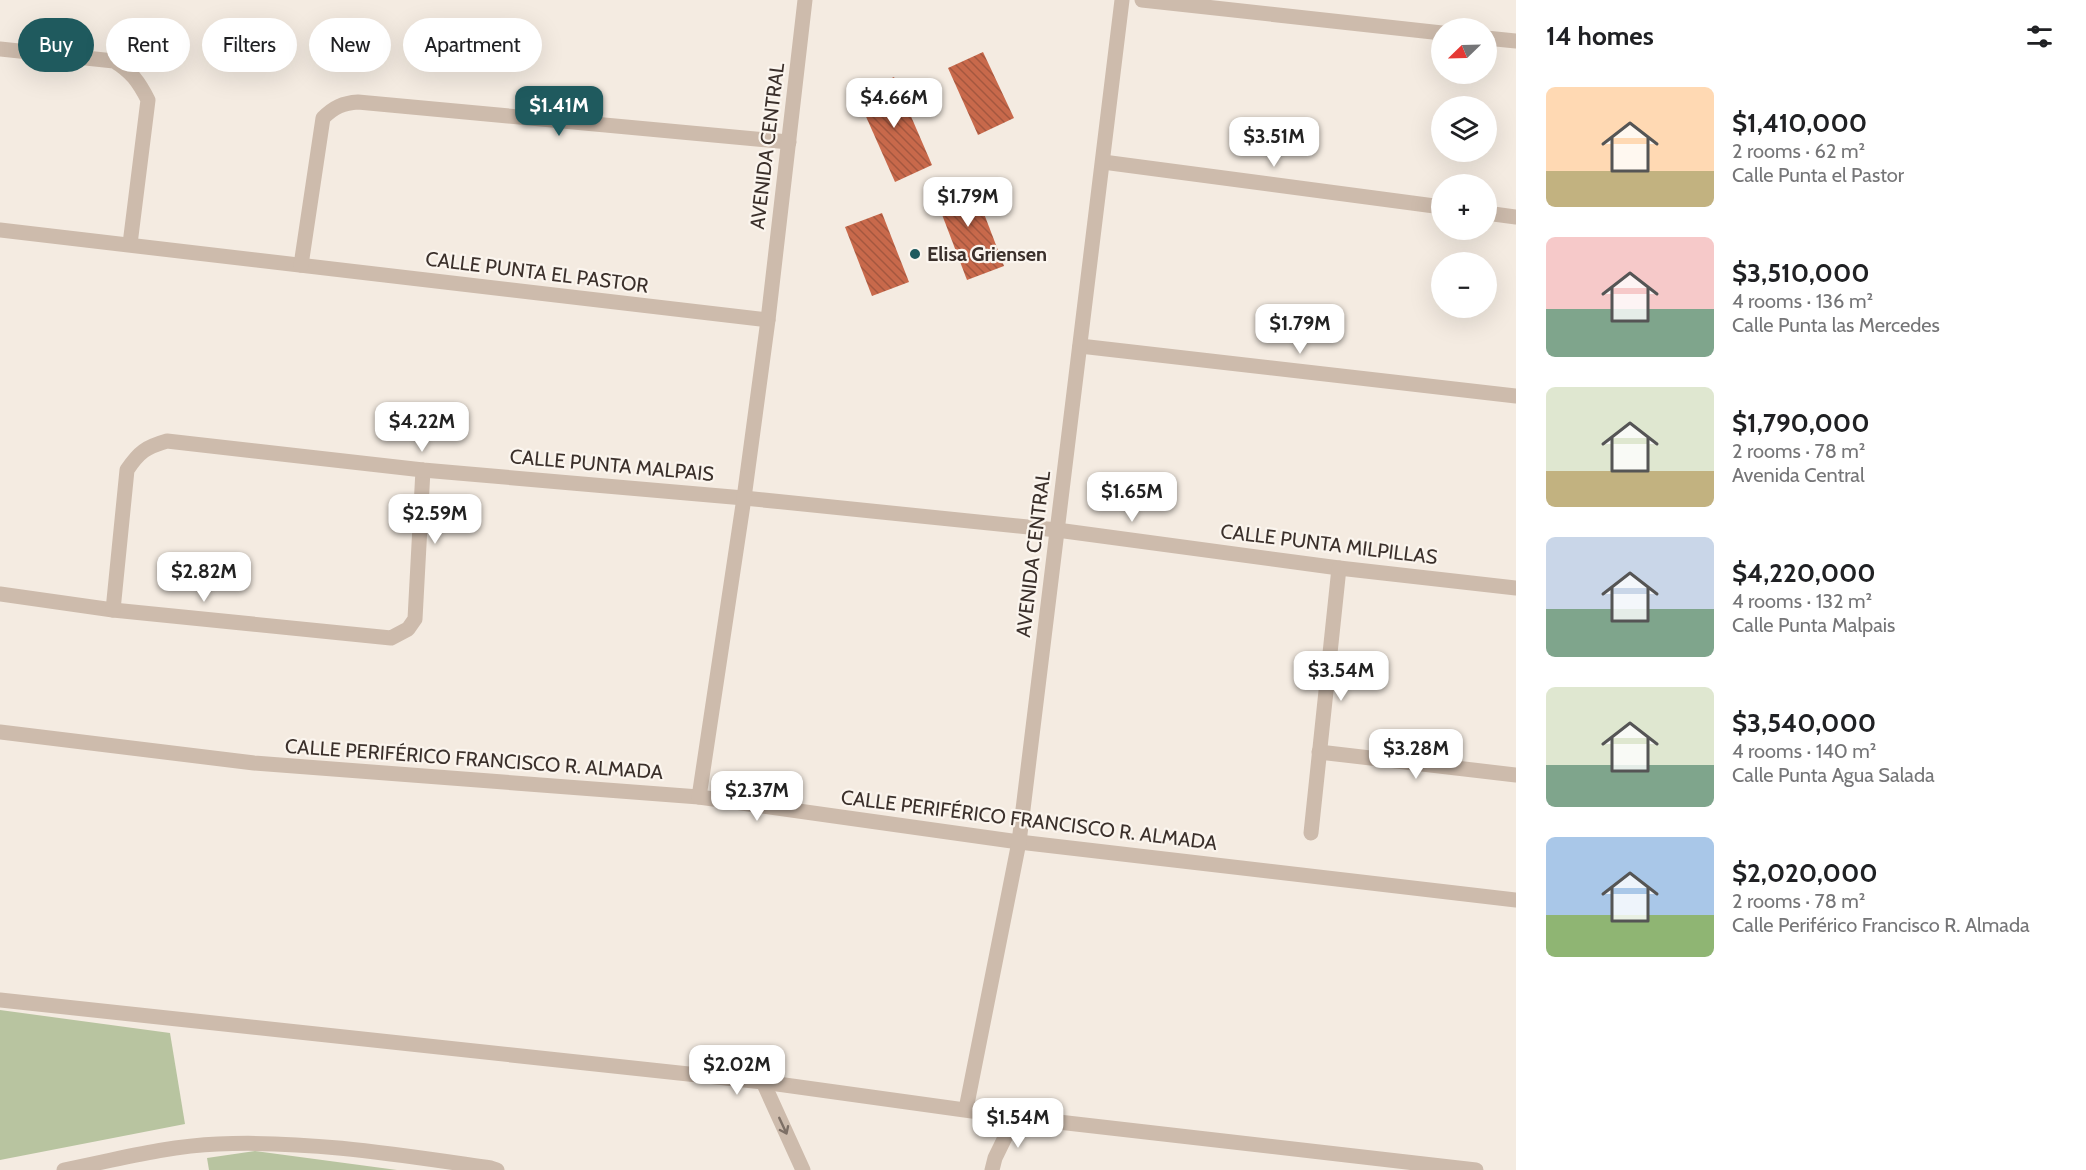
<!DOCTYPE html>
<meta charset="utf-8">
<style>
body{margin:0;font-family:Cabin,sans-serif;background:#f2f2f2;color:#202124;height:100vh;display:flex;flex-direction:column;font-size:22px;white-space:nowrap}
*{box-sizing:border-box;margin:0}
p{font-size:20px;color:#757577}
.icon{flex:none;width:33px;height:33px;fill:none;stroke:currentColor;stroke-width:2;stroke-linecap:round;stroke-linejoin:round}
.map{position:relative;flex:1;overflow:hidden}
.sheet{display:flex;flex-direction:column;background:#fff;width:570px}
.sheet>*{flex:none}
.banner{position:absolute;left:18px;top:18px;width:570px;height:54px;display:flex;gap:12px}
.needle{width:39px;rotate:247deg}
.buttons{position:absolute;left:1431px;top:18px;display:grid;gap:12px}
.buttons a{display:grid;place-items:center;width:66px;height:66px;border-radius:50%;background:#fff;box-shadow:0 6px 24px #0002;font-size:30px}
.price{position:absolute;translate:-50% -51px;padding:0 14px;border-radius:12px;background:#fff;color:#222;font-size:20px;line-height:39px;filter:drop-shadow(0 2px 3px #0008)}
.price::after{content:'';position:absolute;left:50%;top:36px;width:18px;height:14px;margin-left:-9px;background:inherit;clip-path:polygon(0 0,100% 0,50% 100%)}
.price.selected{background:#1f5a5e;color:#fff}
ul{padding:0;list-style:none}
li{display:flex;align-items:center;gap:18px;height:150px;padding:0 30px}
li span{display:grid;place-items:center;flex:none;width:168px;height:120px;border-radius:9px;color:#555}
li>.icon{margin-inline-start:auto}
span .icon{width:72px;height:72px;fill:#fffc;stroke-width:1}
li b{font-size:26px}
h2{display:flex;justify-content:space-between;align-items:center;height:72px;padding:0 30px;font-size:26px}
.chip{padding:0 21px;border-radius:27px;background:#fff;box-shadow:0 6px 24px #0002;font-size:21px;line-height:54px}
.chip.selected{background:#1f5a5e;color:#fff}
main{display:flex;flex:1;min-height:0}
.map>svg:first-child{display:block}
</style>
<main>
<div class="map">
<svg width="1516" height="1170" viewBox="0 0 1516 1170">
<defs>
<pattern id="building-back-hatch" width="6" height="6" patternUnits="userSpaceOnUse" patternTransform="scale(1.5)"><rect width="6" height="6" fill="#c8694b"/><path d="M-1 5l2 2M0 0l6 6M5-1l2 2" fill="none" stroke="#a4573f"/></pattern>
</defs>
<rect width="100%" height="100%" fill="#f4ebe1"/>
<g fill="#b8c4a0">
<polygon points="0,1010 170,1033 185,1124 0,1160"/>
<polygon points="255,1151 397,1170 209,1170 207,1158"/>
</g>
<g fill="url(#building-back-hatch)">
<polygon points="983,52 1014,118 978,135 948,68"/>
<polygon points="894,77 932,165 895,182 856,94"/>
<polygon points="970,177 1004,266 967,280 933,191"/>
<polygon points="882,213 909,282 872,296 845,227"/>
</g>
<g fill="none" stroke-linecap="round" stroke-linejoin="round">
<g stroke="#cdbbac" stroke-width="15">
<polyline points="1142,0 1442,33"/>
<polyline points="1486,38 1516,41"/>
<path d="M 0,49 L 114,61 C 131,71 139,82 148,100 L 130,244"/>
<polyline points="1103,162 1442,207"/>
<polyline points="1486,213 1516,217"/>
<polyline points="0,230 768,320"/>
<path d="M 301,265 L 323,118 C 334,107 343,103 358,102 L 789,142"/>
<polyline points="1080,346 1516,396"/>
<polyline points="0,594 113,610 391,638 408,629 415,619 423,470"/>
<path d="M 113,610 L 127,470 C 139,452 146,447 167,441 L 423,470 L 744,498 L 1057,530 L 1339,568 L 1516,588"/>
<polyline points="0,732 254,763 699,797 1019,842 1516,900"/>
<polyline points="1319,752 1516,775"/>
<polyline points="699,797 744,498 768,320 805,0"/>
<polyline points="1311,833 1339,568"/>
<polyline points="0,1000 763,1082 1015,1117 1476,1170"/>
<polyline points="966,1109 1019,842 1122,0"/>
<path d="M 64,1170 C 115,1160 166,1146 218,1144 C 309,1140 400,1155 491,1168 L 497,1170"/>
</g>
<g stroke="#cdbbac" stroke-width="15">
<polyline points="763,1082 803,1170"/>
<polyline points="992,1170 995,1158 1015,1117"/>
</g>
</g>
<defs><path id="oneway-shaft" d="M-6 0H5M1.5-3L5.5 0L1.5 3" fill="none" stroke-width="1.6" stroke-linecap="round" stroke-linejoin="round" transform="scale(1.5)"/></defs>
<use stroke="#7d6f65" href="#oneway-shaft" transform="translate(783 1126) rotate(65)"/>
<circle fill="#1f5a5e" stroke="#fbf5ee" stroke-width="2" cx="915" cy="254" r="6"/>
<g text-anchor="middle" dominant-baseline="central" stroke-width="4.5" stroke-linejoin="round" paint-order="stroke">
<g font-size="20" fill="#3b302b" stroke="#fbf5ee">
<text transform="translate(767 146) rotate(-83)">AVENIDA CENTRAL</text>
<text transform="translate(537 272) rotate(7)">CALLE PUNTA EL PASTOR</text>
<text transform="translate(612 465) rotate(5)">CALLE PUNTA MALPAIS</text>
<text transform="translate(1329 544) rotate(7)">CALLE PUNTA MILPILLAS</text>
<text transform="translate(1033 554) rotate(-83)">AVENIDA CENTRAL</text>
<text transform="translate(474 759) rotate(4)">CALLE PERIFÉRICO FRANCISCO R. ALMADA</text>
<text transform="translate(1029 820) rotate(7)">CALLE PERIFÉRICO FRANCISCO R. ALMADA</text>
</g>
<g font-size="20" font-weight="bold" fill="#3b302b" stroke="#fbf5ee" text-anchor="start">
<text x="927" y="254">Elisa Griensen</text>
</g>
</g>
</svg>
<div class="buttons">
<a><svg class="needle" viewBox="-14 -14 28 28"><path d="M0-13l5 13h-10z" fill="#e53935"/><path d="M0 13l5-13h-10z" fill="#757577"/></svg></a>
<a><svg class="icon" aria-label="layers" viewBox="0 0 24 24"><path d="M12 4l9 5-9 5-9-5zM3 14l9 5 9-5"/></svg></a>
<a>+</a>
<a>−</a>
</div>
<b class="price" style="left:894px;top:129px">$4.66M</b>
<b class="price selected" style="left:559px;top:137px">$1.41M</b>
<b class="price" style="left:1274px;top:168px">$3.51M</b>
<b class="price" style="left:968px;top:228px">$1.79M</b>
<b class="price" style="left:1300px;top:355px">$1.79M</b>
<b class="price" style="left:422px;top:453px">$4.22M</b>
<b class="price" style="left:1132px;top:523px">$1.65M</b>
<b class="price" style="left:435px;top:545px">$2.59M</b>
<b class="price" style="left:204px;top:603px">$2.82M</b>
<b class="price" style="left:1341px;top:702px">$3.54M</b>
<b class="price" style="left:1416px;top:780px">$3.28M</b>
<b class="price" style="left:757px;top:822px">$2.37M</b>
<b class="price" style="left:737px;top:1096px">$2.02M</b>
<b class="price" style="left:1018px;top:1149px">$1.54M</b>
<div class="banner">
<a class="chip selected">Buy</a>
<a class="chip">Rent</a>
<a class="chip">Filters</a>
<a class="chip">New</a>
<a class="chip">Apartment</a>
</div>
</div>
<section class="sheet">
<h2>14 homes<svg class="icon" aria-label="filters" viewBox="0 0 24 24"><path d="M4 7h16M4 17h16"/><circle cx="9" cy="7" r="2"/><circle cx="15" cy="17" r="2"/></svg></h2>
<ul>
<li><span style="background:linear-gradient(#ffd9b3 70%,#c2b280 0)"><svg class="icon" aria-label="home" viewBox="0 0 24 24"><path d="M3 11l9-7 9 7M6 9v11h12V9"/></svg></span><div><b>$1,410,000</b><p>2 rooms · 62 m²</p><p>Calle Punta el Pastor</p></div></li>
<li><span style="background:linear-gradient(#f6c9c9 60%,#7fa58c 0)"><svg class="icon" aria-label="home" viewBox="0 0 24 24"><path d="M3 11l9-7 9 7M6 9v11h12V9"/></svg></span><div><b>$3,510,000</b><p>4 rooms · 136 m²</p><p>Calle Punta las Mercedes</p></div></li>
<li><span style="background:linear-gradient(#dfe7d0 70%,#c2b280 0)"><svg class="icon" aria-label="home" viewBox="0 0 24 24"><path d="M3 11l9-7 9 7M6 9v11h12V9"/></svg></span><div><b>$1,790,000</b><p>2 rooms · 78 m²</p><p>Avenida Central</p></div></li>
<li><span style="background:linear-gradient(#c9d6e8 60%,#7fa58c 0)"><svg class="icon" aria-label="home" viewBox="0 0 24 24"><path d="M3 11l9-7 9 7M6 9v11h12V9"/></svg></span><div><b>$4,220,000</b><p>4 rooms · 132 m²</p><p>Calle Punta Malpais</p></div></li>
<li><span style="background:linear-gradient(#dfe7d0 65%,#7fa58c 0)"><svg class="icon" aria-label="home" viewBox="0 0 24 24"><path d="M3 11l9-7 9 7M6 9v11h12V9"/></svg></span><div><b>$3,540,000</b><p>4 rooms · 140 m²</p><p>Calle Punta Agua Salada</p></div></li>
<li><span style="background:linear-gradient(#a9c7e8 65%,#8fb573 0)"><svg class="icon" aria-label="home" viewBox="0 0 24 24"><path d="M3 11l9-7 9 7M6 9v11h12V9"/></svg></span><div><b>$2,020,000</b><p>2 rooms · 78 m²</p><p>Calle Periférico Francisco R. Almada</p></div></li>
</ul>
</section>
</main>
